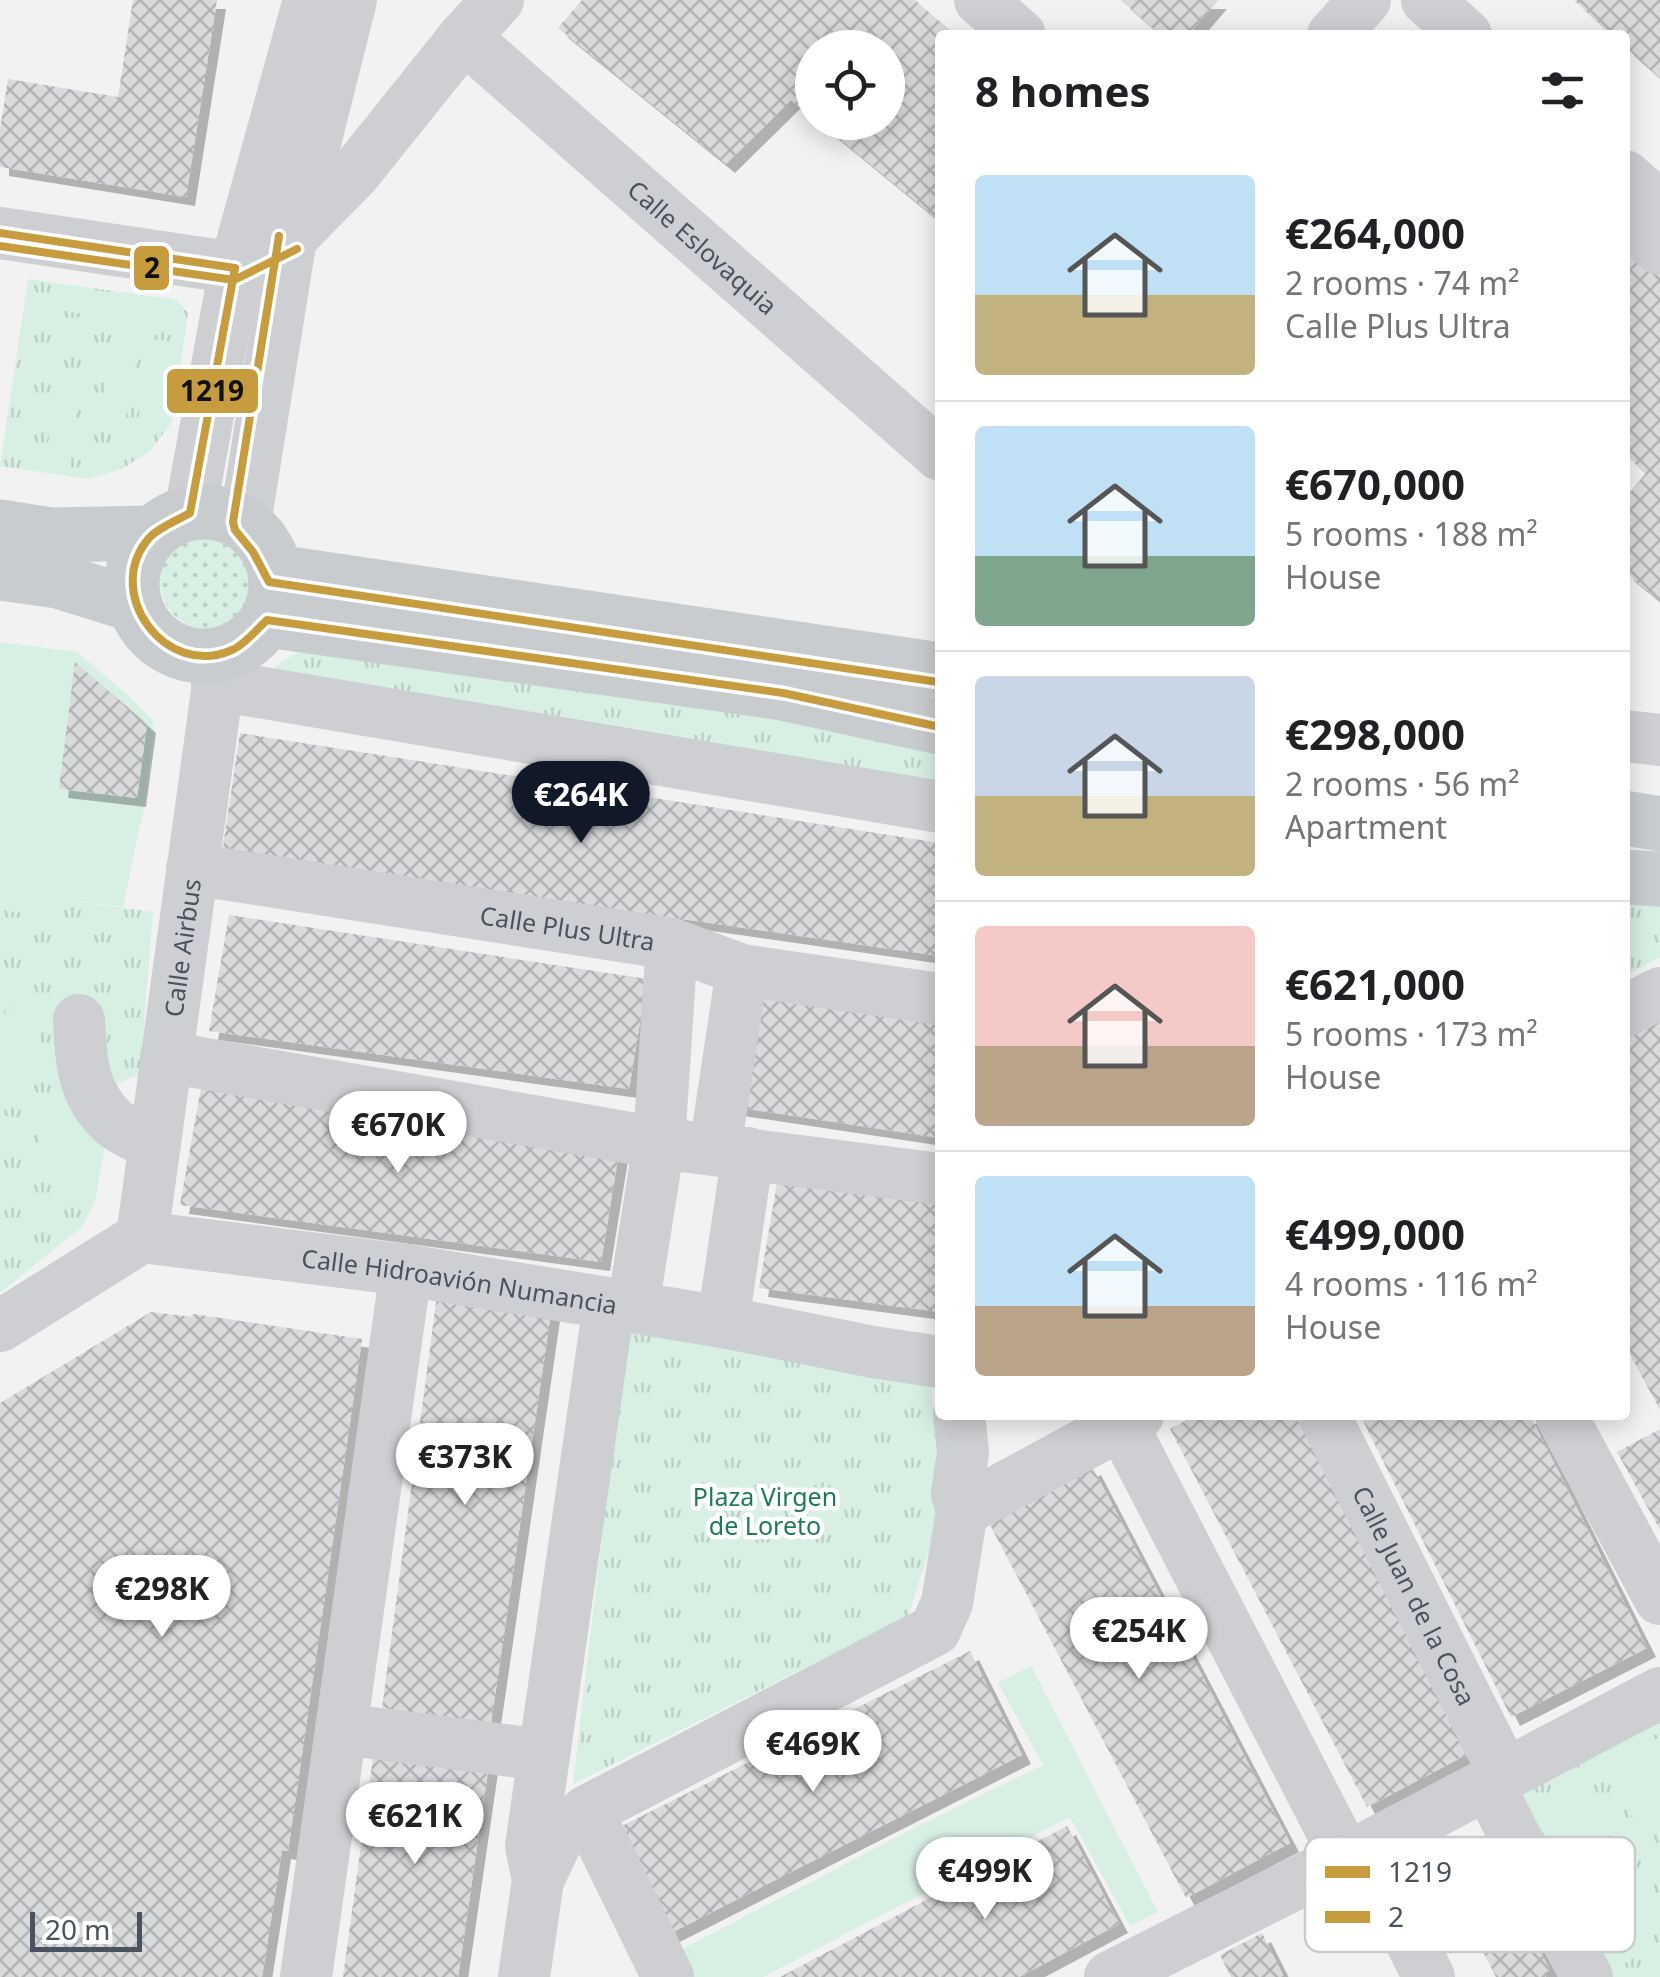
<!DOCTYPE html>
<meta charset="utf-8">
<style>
body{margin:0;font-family:"Noto Sans",sans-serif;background:#f2f2f2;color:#202124;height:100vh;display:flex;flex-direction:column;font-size:38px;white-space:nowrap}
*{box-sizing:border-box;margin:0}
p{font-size:32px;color:#757577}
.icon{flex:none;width:55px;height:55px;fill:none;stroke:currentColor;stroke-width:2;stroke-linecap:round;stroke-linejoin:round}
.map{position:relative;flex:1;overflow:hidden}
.sheet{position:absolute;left:935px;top:30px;width:695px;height:1390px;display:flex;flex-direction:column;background:#fff;border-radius:10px;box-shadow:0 5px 25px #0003}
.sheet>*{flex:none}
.tools{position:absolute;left:795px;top:30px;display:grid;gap:20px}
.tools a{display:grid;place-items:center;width:110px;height:110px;border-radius:50%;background:#fff;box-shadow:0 5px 25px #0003;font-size:50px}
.scale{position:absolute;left:30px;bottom:25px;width:112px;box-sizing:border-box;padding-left:10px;border:5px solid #4a525d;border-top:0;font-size:28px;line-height:35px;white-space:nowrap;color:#4a525d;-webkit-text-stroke:8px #fff;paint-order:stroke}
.price{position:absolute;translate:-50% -85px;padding:0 22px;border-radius:35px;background:#fff;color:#222;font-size:32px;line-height:65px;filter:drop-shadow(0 2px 5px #0008)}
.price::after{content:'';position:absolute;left:50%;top:60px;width:30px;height:22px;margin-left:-15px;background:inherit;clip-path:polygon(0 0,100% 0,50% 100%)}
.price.active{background:#111827;color:#fff}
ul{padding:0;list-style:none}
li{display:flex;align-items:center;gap:30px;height:250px;padding:0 40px}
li+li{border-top:2px solid #e0e0e0}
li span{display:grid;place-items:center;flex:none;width:280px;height:200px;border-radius:10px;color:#555}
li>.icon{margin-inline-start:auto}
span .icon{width:120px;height:120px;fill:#fffc;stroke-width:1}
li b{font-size:42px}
h2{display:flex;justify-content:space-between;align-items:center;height:120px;padding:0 40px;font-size:42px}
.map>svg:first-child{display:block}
</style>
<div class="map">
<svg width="1660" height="1977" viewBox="0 0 1660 1977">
<defs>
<pattern id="grass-dots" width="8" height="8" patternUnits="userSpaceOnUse" patternTransform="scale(2.5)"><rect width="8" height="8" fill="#d8efe4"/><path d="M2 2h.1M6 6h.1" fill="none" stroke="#bbcfc6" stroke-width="1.8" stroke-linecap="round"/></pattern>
<pattern id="park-tufts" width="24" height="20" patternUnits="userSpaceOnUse" patternTransform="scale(2.5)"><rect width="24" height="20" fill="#d8efe4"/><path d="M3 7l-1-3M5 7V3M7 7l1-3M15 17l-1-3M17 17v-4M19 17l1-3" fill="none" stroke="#bbcfc6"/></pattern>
<pattern id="building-cross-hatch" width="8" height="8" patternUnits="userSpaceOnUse" patternTransform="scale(2.5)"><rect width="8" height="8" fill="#d9dadc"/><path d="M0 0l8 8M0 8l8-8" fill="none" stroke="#b2b3b6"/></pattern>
<filter id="shadow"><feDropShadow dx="9" dy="9" stdDeviation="0" flood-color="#0004"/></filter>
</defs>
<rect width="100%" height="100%" fill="#f2f2f2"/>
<circle fill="url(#grass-dots)" cx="208" cy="581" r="48"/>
<g fill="url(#park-tufts)">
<polygon points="28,279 177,300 188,313 172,422 150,451 122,469 88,479 0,466"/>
<path d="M 335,644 L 940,747 L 940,781 L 268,676 C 285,653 308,650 335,644 Z"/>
<polygon points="0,891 153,912 140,1074 111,1086 104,1153 95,1200 83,1226 0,1293"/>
<polygon points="1625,898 1660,899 1660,957 1625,976"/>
<polygon points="626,1331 931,1376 940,1517 908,1616 573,1784"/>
<polygon points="1660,1706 1660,1977 1600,1977 1502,1787"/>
</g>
<g fill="#d8efe4">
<polygon points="61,285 144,298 140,322 57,310"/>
<polygon points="115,333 138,337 125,425 101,421"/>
<polygon points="151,339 174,342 161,430 137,426"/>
<polygon points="57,381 80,385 69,468 45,465"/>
<polygon points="0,642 77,652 129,696 152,719 154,729 145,802 123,907 43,897 41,915 0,910"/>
<polygon points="6,1008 43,1011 30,1106 0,1102 0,1052"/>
<polygon points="47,1097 83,1102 106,1132 96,1195 35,1166"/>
<polygon points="0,1115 30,1119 24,1159 0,1149"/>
<polygon points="1031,1666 1158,1912 1130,1926 1070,1817 763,1977 680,1977 669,1956 916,1827 1043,1765 998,1683"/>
<polygon points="1660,1737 1660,1825 1642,1835 1606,1765"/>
<polygon points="1581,1782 1615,1846 1568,1871 1534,1806"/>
<polygon points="1627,1868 1654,1919 1646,1936 1646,1951 1614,1969 1576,1895"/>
</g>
<g fill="url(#building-cross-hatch)" filter="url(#shadow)">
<polygon points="133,0 217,0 186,197 0,167 0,129 8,79 118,97"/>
<polygon points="582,0 915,0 955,35 940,35 940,221 819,122 888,122 888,48 812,48 812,117 791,100 726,164 558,28"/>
<polygon points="1121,0 1218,0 1188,35 1161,35"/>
<polygon points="1574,0 1660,0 1660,78 1625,47 1625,35 1612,35"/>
<polygon points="1625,242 1660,273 1660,601 1625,572 1625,498 1646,473 1625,454"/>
<polygon points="75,662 147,724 137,798 59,789"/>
<polygon points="240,733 940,843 940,956 222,853"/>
<polygon points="229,915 647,979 629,1089 209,1031"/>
<polygon points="752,991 940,1018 940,1138 735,1107"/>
<polygon points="1660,1020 1660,1410 1625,1345 1625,1038"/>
<polygon points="201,1088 619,1152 601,1262 180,1205"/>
<polygon points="779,1171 940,1196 940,1312 759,1288"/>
<polygon points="437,1295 551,1312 491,1723 382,1708"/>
<polygon points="151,1312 192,1317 193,1314 362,1339 288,1851 282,1850 262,1977 0,1977 0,1403"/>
<polygon points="1196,1415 1295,1415 1472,1752 1367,1807 1170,1429"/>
<polygon points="1360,1415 1530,1415 1647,1648 1511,1717"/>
<polygon points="1660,1429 1660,1530 1617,1452"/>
<polygon points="1092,1466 1290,1843 1186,1898 988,1521"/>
<polygon points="970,1651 1022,1755 657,1940 604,1835"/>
<polygon points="374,1750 489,1764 458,1977 343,1977"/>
<polygon points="1067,1826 1119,1924 1019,1977 780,1977"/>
<polygon points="1482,1858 1499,1890 1506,1887 1550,1970 1544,1973 1546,1977 1496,1977 1444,1878"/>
<polygon points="1262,1933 1284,1977 1231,1977 1220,1955"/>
</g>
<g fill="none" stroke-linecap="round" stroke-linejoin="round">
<g stroke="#cdcfd2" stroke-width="52">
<polyline points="980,0 1020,35"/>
<polyline points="1427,0 1466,35"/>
<polyline points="1333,35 1365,0"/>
<path id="s1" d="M 464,37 L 940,455"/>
<polyline points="1625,176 1660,207"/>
<polyline points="1625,219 1660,249"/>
<polyline points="0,233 235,268"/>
<polyline points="293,236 355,173 464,37 498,0"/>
<polyline points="190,513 235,268 309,0"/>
<polyline points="245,523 291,238 351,0"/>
<polyline points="217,685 940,807"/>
<polyline points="1625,736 1660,740"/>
<path id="s2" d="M 192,869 L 672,944 L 742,970 L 940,999"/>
<polyline points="1625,1011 1660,993"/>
<path d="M 79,1020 C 81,1060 82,1093 113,1122 C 124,1132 142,1138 155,1145"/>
<polyline points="166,1057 659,1143 940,1179"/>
<polyline points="715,1149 742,970"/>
<path id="s3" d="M 142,1237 L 222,655"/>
<polyline points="633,1307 659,1143 672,944"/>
<polyline points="723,1322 748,1153"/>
<path id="s4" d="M 0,1326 L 142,1237 L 406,1270 L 723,1322 L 873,1352 L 940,1362"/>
<polyline points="1117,1415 1346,1858"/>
<path id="s5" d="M 1324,1415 L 1505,1775"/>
<polyline points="1561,1415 1660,1599"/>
<polyline points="962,1511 1138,1415"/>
<polyline points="341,1729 543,1755"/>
<polyline points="1488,1784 1587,1977"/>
<polyline points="587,1811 668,1977"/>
<polyline points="1364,1849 1429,1977"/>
<polyline points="538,1880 559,1836 587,1811 935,1630 947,1603 962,1511 957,1494 963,1452 959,1415"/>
<polyline points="306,1977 406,1270"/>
<polyline points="524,1977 538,1880 531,1846 609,1304"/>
<polyline points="1110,1977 1364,1849 1660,1693"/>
</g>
<g stroke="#c9cccf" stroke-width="55">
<circle cx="204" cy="584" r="72"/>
<polyline points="0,527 50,535 152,533"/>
<polyline points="276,572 940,670"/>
<polyline points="0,573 58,581 135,605"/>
<polyline points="267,620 783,693 940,727"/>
<polyline points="1625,818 1660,824"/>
<polyline points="1625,877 1660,879"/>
</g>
<g stroke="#fff" stroke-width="15">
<path id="bus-1" d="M 0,233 L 235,268 L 190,513 C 178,520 160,527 150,537 C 101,591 165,680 232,650 C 244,645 257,629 267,620 L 783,693 L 940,727"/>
</g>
<g stroke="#fff" stroke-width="15">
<g id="bus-2">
<polyline points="279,236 233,522 235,530 253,552 269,582 938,682"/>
<polyline points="0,246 234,280 297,249"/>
</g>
</g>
<use href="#bus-1" stroke="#c79c3e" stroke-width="8"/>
<use href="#bus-2" stroke="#c79c3e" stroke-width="8"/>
</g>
<g text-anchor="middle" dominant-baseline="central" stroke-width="9" stroke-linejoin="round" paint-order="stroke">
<g font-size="25" fill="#4a525d" stroke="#fff">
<text stroke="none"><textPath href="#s1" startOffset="318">Calle Eslovaquia</textPath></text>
<text stroke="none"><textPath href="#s2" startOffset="380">Calle Plus Ultra</textPath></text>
<text stroke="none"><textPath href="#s3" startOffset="292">Calle Airbus</textPath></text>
<text stroke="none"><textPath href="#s4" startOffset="488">Calle Hidroavión Numancia</textPath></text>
<text stroke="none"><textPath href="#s5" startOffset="202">Calle Juan de la Cosa</textPath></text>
</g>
<g font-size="25" fill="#1e7b57" stroke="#fff">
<text x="765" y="1496">Plaza Virgen<tspan x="765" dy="29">de Loreto</tspan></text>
</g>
</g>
<rect x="1305" y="1837" width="330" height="115" rx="15" fill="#fff" stroke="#c9cbce" stroke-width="2.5"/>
<rect x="1325" y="1866" width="45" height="12" fill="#c79c3e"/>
<rect x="1325" y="1911" width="45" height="12" fill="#c79c3e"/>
<g font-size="28" fill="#4a525d">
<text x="1388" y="1882">1219</text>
<text x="1388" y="1927">2</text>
</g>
<g stroke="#fff" stroke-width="4">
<rect x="132" y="244" width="39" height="48" rx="10" fill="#c79c3e"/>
<rect x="165" y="367" width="95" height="48" rx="10" fill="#c79c3e"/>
</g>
<g font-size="28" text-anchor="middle" font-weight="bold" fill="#111">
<text x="152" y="278">2</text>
<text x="212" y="401">1219</text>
</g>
</svg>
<div class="tools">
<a><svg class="icon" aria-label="locate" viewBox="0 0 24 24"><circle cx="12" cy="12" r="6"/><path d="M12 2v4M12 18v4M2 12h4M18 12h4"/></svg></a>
</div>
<div class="scale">20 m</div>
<b class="price active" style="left:581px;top:846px">€264K</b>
<b class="price" style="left:398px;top:1176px">€670K</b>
<b class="price" style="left:465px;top:1508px">€373K</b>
<b class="price" style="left:162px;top:1640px">€298K</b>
<b class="price" style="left:1139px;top:1682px">€254K</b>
<b class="price" style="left:813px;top:1795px">€469K</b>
<b class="price" style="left:415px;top:1867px">€621K</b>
<b class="price" style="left:985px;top:1922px">€499K</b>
<section class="sheet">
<h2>8 homes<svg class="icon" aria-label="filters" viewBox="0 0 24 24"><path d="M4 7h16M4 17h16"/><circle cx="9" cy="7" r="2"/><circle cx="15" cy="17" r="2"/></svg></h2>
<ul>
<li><span style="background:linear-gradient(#bfe0f5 60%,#c2b280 0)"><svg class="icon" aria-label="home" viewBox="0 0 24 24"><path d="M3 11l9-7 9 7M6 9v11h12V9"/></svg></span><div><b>€264,000</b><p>2 rooms · 74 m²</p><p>Calle Plus Ultra</p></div></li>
<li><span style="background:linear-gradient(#bfe0f5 65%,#7fa58c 0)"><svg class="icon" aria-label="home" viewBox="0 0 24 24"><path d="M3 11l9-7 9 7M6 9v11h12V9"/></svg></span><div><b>€670,000</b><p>5 rooms · 188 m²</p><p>House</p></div></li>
<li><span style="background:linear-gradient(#c9d6e8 60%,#c2b280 0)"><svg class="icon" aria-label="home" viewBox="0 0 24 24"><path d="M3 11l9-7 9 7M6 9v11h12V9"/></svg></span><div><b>€298,000</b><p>2 rooms · 56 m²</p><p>Apartment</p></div></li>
<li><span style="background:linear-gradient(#f6c9c9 60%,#b9a48a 0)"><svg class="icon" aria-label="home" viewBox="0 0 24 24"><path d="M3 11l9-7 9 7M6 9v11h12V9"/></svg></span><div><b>€621,000</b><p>5 rooms · 173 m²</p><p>House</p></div></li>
<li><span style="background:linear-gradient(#bfe0f5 65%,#b9a48a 0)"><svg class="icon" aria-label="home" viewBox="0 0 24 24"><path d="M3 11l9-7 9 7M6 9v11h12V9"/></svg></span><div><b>€499,000</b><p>4 rooms · 116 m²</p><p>House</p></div></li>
</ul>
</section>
</div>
